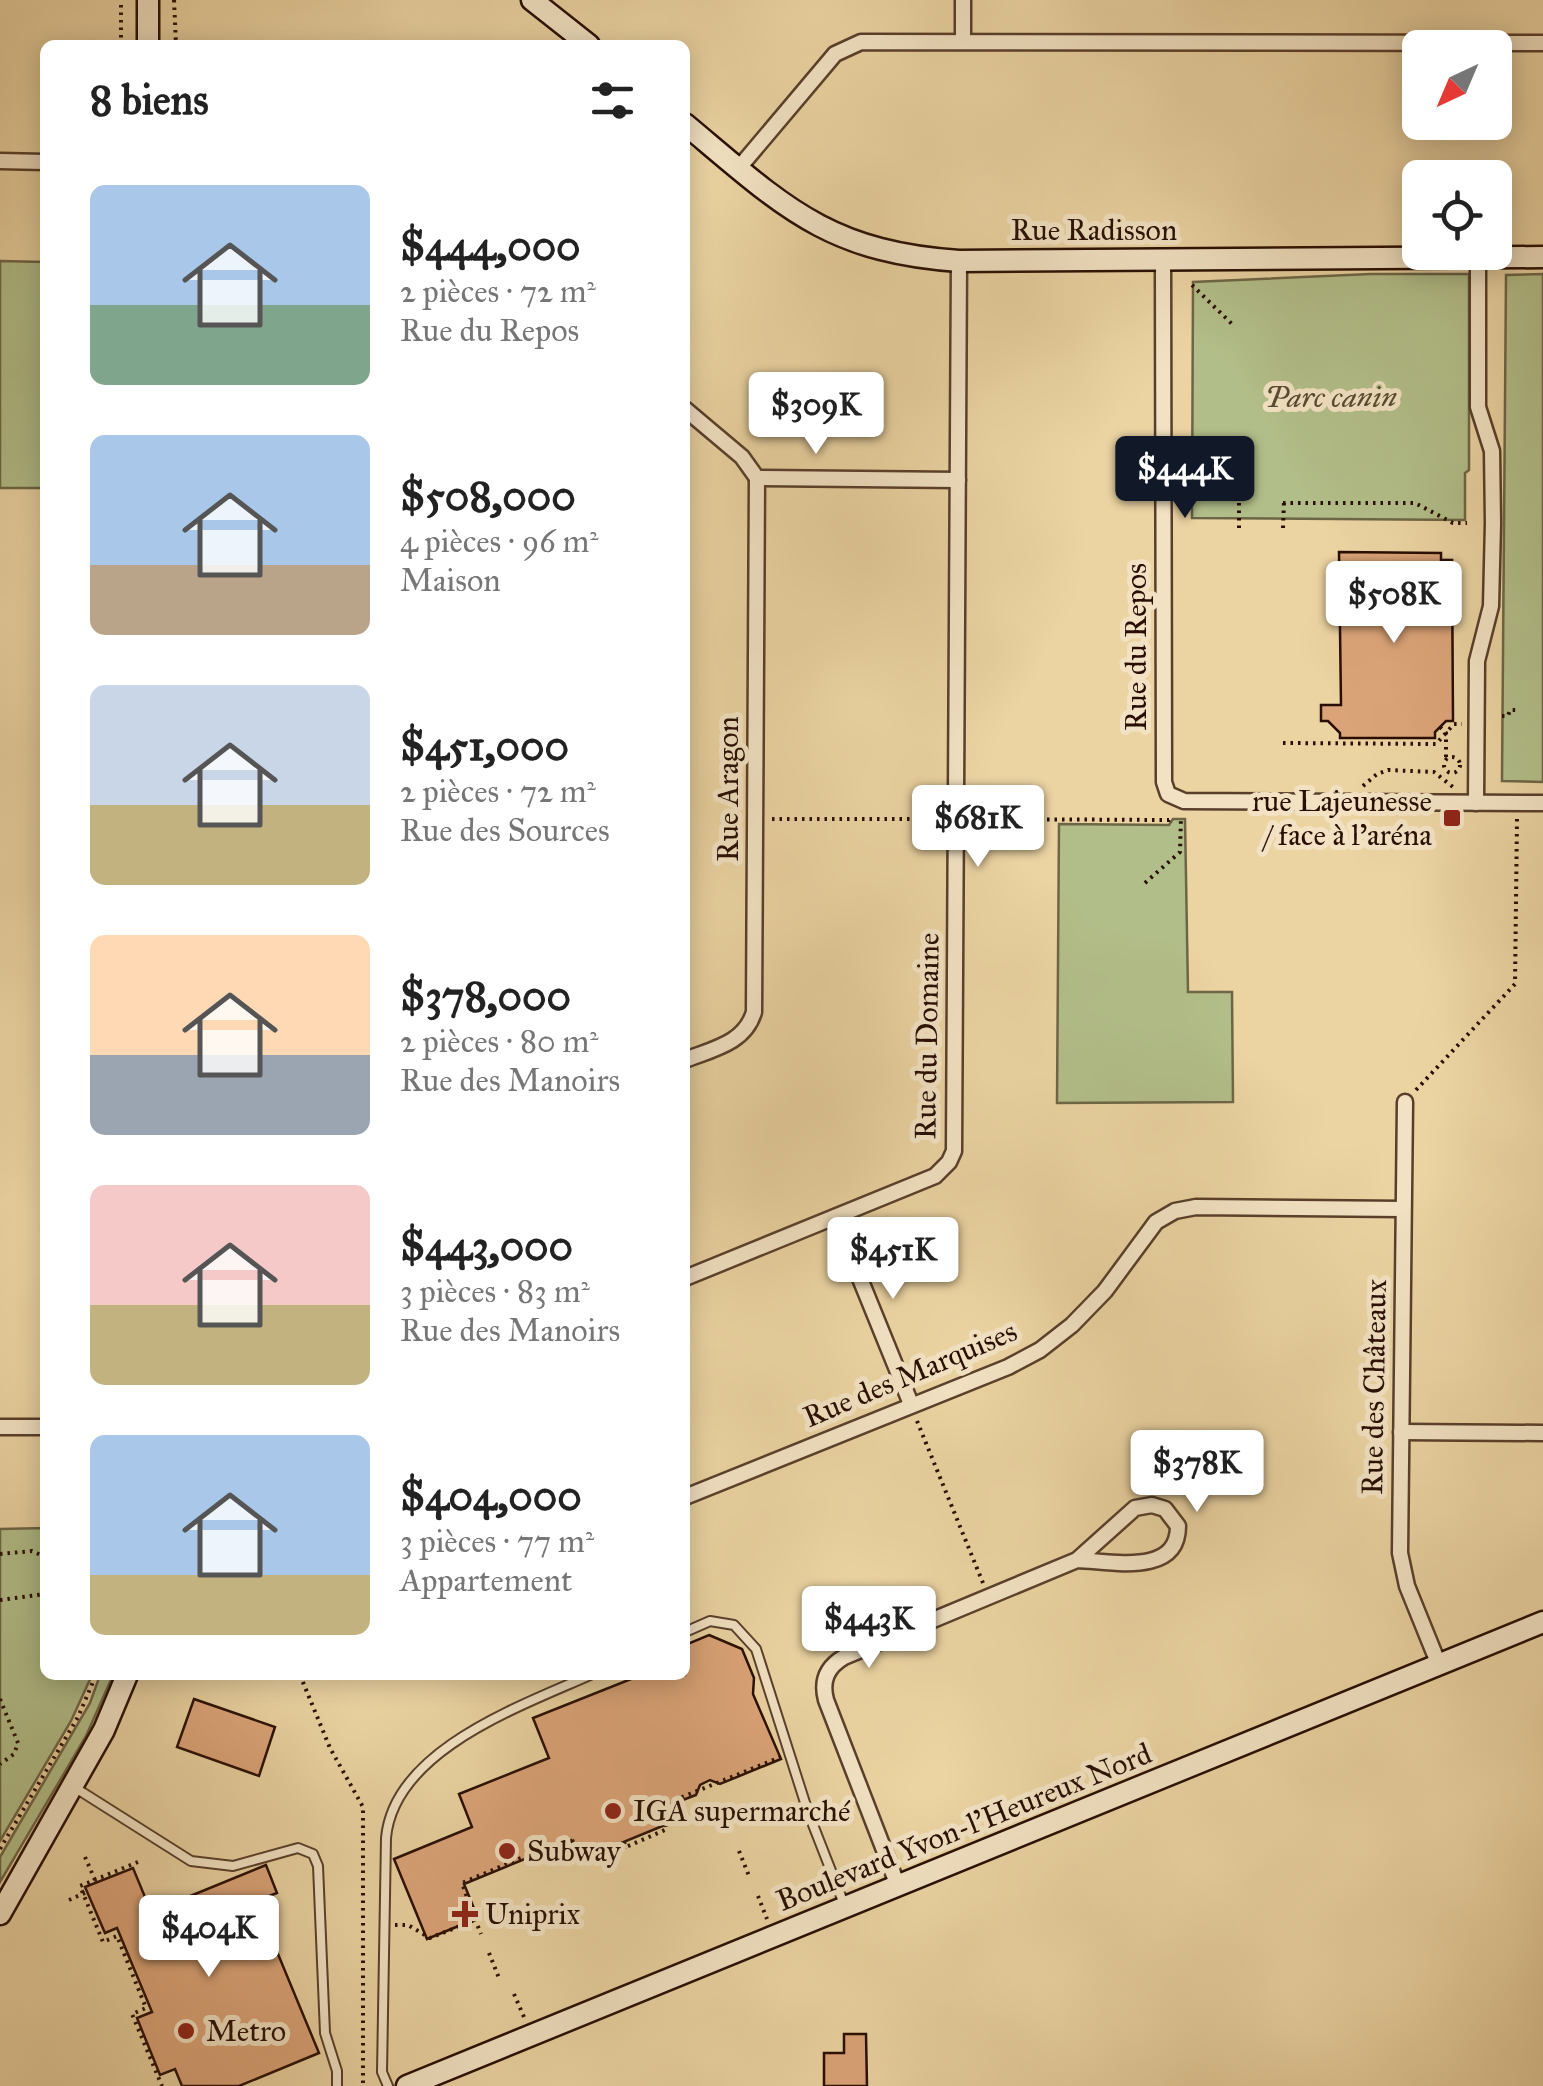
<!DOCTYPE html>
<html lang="fr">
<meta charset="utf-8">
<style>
body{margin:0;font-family:"IM FELL Great Primer",serif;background:#f6f6f6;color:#222;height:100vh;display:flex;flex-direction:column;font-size:38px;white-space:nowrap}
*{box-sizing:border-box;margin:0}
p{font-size:32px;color:#767676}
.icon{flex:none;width:55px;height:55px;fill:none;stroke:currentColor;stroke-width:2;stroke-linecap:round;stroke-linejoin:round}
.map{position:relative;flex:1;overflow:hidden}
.drawer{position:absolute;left:40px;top:40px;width:650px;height:1640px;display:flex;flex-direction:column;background:#fff;border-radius:15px;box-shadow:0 5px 25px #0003}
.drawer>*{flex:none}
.needle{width:65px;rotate:224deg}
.buttons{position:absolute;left:1402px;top:30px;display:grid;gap:20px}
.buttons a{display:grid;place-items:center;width:110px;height:110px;border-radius:15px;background:#fff;box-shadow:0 5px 25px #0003;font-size:50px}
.price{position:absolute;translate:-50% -85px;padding:0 22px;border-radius:10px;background:#fff;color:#222;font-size:32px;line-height:65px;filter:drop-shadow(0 2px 5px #0008)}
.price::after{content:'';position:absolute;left:50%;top:60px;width:30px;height:22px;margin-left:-15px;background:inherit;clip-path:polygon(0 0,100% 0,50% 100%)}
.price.on{background:#111827;color:#fff}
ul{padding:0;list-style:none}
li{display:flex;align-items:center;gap:30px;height:250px;padding:0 50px}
li span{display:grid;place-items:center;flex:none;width:280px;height:200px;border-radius:15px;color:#555}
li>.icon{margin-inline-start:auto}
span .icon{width:120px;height:120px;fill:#fffc;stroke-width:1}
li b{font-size:42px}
h2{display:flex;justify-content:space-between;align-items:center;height:120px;padding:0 50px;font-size:42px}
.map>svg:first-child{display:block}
</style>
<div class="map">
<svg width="1543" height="2086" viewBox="0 0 1543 2086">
<rect width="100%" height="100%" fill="#ebd3a2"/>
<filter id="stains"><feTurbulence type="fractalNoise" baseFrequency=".002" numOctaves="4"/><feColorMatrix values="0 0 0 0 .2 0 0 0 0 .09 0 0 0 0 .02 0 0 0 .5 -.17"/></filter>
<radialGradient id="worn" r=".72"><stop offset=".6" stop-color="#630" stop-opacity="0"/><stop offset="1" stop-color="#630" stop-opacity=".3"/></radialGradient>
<g fill="#b2be89" stroke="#6d6646" stroke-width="2.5">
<polygon points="0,261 45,262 45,488 0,488"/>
<polygon points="1370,274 1469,274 1469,470 1465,473 1465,520 1192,518 1193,282"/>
<polygon points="1543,274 1543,782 1502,781 1506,275"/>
<polygon points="1173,819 1185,819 1188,992 1232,992 1233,1102 1057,1103 1059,824 1169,825"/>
<polygon points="45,1528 45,1675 92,1675 71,1721 0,1841 0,1529"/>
<polygon points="100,1675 113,1675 86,1736 0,1882 0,1857 90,1703"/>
</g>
<g fill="#dba478" stroke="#280e03" stroke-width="2.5">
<polygon points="1339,552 1441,553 1441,560 1452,560 1453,721 1446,721 1435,732 1435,738 1340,738 1340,733 1328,721 1321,721 1321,705 1341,705"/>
<polygon points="709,1635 742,1649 754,1678 753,1694 781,1759 720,1784 710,1780 700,1785 696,1795 659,1809 665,1825 580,1860 571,1840 464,1884 478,1918 427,1939 394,1859 472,1827 459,1794 549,1758 533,1718 641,1675 685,1675 685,1645"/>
<polygon points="194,1699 275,1727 259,1776 177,1747"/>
<polygon points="266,1865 277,1893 256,1901 319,2053 239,2086 182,2086 175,2069 160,2075 137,2018 152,2012 117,1928 105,1933 85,1887 133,1868 147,1902 157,1898 161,1908"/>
<polygon points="844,2034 866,2034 867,2086 824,2086 824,2053 844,2053"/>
</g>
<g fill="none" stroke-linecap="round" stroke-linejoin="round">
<g stroke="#593f2b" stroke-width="12">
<g id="lane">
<polyline points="685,1632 710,1621 734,1625 756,1649 808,1812 844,1904"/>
<polyline points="74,1787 191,1861 233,1866 298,1848 313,1854 318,1866 325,2033 337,2071 337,2086"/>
<path d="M 388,2086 L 382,2072 L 386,1838 C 394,1750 521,1706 590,1675"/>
</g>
</g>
<g stroke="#593f2b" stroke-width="19">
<g id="street">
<polyline points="963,41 963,0"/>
<polyline points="0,161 45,162"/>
<polyline points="738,169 835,54 861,42 1543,43"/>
<polyline points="1163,259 1164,782 1168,794 1184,801 1543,803"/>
<polyline points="685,409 742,457 757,478 958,480"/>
<polyline points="1476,803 1477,661 1491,606 1493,523 1492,451 1478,407 1478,257"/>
<path d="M 685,1060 C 713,1049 745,1043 754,1012 L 757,478"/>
<polyline points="1405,1102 1400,1553 1407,1586 1439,1665"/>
<polyline points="835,1217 911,1404"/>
<polyline points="685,1278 935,1176 949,1162 954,1151 959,261"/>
<polyline points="0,1427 45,1427"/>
<polyline points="1401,1432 1543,1433"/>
<polyline points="685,1497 1008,1367 1040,1350 1072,1325 1105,1291 1156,1222 1175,1211 1196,1207 1403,1209"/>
<path d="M 898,1886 L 826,1700 C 821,1681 827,1667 844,1657 L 1077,1560 L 1135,1508 L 1152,1505 L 1165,1509 L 1178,1526 C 1178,1577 1111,1561 1077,1560"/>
</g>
</g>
<g stroke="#280e03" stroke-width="25">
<g id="secondary">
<polyline points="148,0 148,45"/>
<polyline points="532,0 589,45"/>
<path d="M 685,124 C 782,205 826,252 959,261 L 1543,257"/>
<polyline points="0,1914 104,1730 127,1675"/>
<polyline points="407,2086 1543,1622"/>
</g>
</g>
<g stroke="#280e03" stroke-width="4" stroke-dasharray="2.5 5" stroke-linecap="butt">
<polyline points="174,0 176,45"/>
<polyline points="121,45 121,0"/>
<polyline points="1192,285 1233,325"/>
<polyline points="1239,443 1239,528"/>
<polyline points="1283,503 1415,503 1453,523 1467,523"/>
<polyline points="1283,528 1284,501"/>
<polyline points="1502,716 1508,716 1510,710 1516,710"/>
<polyline points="1440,727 1446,733 1446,760"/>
<polyline points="1283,743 1436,744 1454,724 1462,724"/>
<circle cx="1452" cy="765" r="8"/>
<polyline points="1363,786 1377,774 1388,770 1434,772 1453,787"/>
<polyline points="772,819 942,819"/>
<polyline points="972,819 1169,820 1172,817"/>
<polyline points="1145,883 1180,852 1181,817"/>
<polyline points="1416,1090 1515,984 1517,819"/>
<polyline points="917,1421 983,1583"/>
<polyline points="0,1554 32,1551 45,1557"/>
<polyline points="0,1600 45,1594"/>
<polyline points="189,1675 198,1675"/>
<polyline points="300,1675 330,1748 363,1807 363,2086"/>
<polyline points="0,1699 18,1743 14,1754 0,1764"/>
<polyline points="721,1807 731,1832"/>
<polyline points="624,1842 626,1847 667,1829 660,1806 781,1757"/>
<polyline points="0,1849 78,1717 96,1675"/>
<polyline points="739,1851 749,1876"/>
<polyline points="85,1857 95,1880"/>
<polyline points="138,1862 80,1886 103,1942 117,1936 146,2008 132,2014 162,2086"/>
<polyline points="758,1896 767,1919"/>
<polyline points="69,1900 87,1892"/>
<polyline points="475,1919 481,1934"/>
<polyline points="395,1925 408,1925 430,1938 475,1920 462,1883 571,1837 580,1859 585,1862 626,1847"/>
<polyline points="489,1953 499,1978"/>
<polyline points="514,1994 524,2017"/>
</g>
<use href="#lane" stroke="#f2e2c3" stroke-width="8"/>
<use href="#street" stroke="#f2e2c3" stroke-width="14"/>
<use href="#secondary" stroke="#f2e2c3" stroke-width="20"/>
</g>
<g fill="#8f2418" stroke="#f2e2c3" stroke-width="4">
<rect x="1442" y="808" width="20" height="20" rx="5"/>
<circle cx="613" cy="1811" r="10"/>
<circle cx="507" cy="1851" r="10"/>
<path d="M460 1899h10v10h10v10h-10v10h-10v-10h-10v-10h10z"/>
<circle cx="186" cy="2031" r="10"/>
</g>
<g text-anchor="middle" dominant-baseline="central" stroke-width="10" stroke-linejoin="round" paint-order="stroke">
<g font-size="30" fill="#280e03" stroke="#f2e2c3">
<text x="1094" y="230">Rue Radisson</text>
<text transform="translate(1136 647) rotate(-90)">Rue du Repos</text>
<text transform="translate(728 789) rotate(-90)">Rue Aragon</text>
<text transform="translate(927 1036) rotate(-89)">Rue du Domaine</text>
<text transform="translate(910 1374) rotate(-23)">Rue des Marquises</text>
<text transform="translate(1374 1387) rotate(-89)">Rue des Châteaux</text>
<text transform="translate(964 1827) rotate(-22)">Boulevard Yvon-l'Heureux Nord</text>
</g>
<g font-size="30" font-style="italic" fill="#584c32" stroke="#f2e2c3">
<text x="1331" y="397">Parc canin</text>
</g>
<g font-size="30" fill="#280e03" stroke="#f2e2c3" text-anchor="start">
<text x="1432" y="801" text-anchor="end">rue Lajeunesse<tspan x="1432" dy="34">/ face à l'aréna</tspan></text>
<text x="633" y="1811">IGA supermarché</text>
<text x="527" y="1851">Subway</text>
<text x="485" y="1914">Uniprix</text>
<text x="206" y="2031">Metro</text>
</g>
</g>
<rect width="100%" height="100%" filter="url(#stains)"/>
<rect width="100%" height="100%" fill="url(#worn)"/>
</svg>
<div class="buttons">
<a><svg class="needle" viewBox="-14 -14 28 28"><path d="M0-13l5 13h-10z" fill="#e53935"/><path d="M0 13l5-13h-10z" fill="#767676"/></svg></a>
<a><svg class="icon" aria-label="locate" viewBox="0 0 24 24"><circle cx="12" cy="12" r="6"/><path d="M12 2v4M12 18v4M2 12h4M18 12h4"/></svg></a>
</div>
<b class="price" style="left:816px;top:457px">$309K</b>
<b class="price on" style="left:1185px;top:521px">$444K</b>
<b class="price" style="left:1394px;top:646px">$508K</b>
<b class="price" style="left:978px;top:870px">$681K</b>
<b class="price" style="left:893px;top:1302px">$451K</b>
<b class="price" style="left:1197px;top:1515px">$378K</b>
<b class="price" style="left:869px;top:1671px">$443K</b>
<b class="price" style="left:209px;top:1980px">$404K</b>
<section class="drawer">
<h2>8 biens<svg class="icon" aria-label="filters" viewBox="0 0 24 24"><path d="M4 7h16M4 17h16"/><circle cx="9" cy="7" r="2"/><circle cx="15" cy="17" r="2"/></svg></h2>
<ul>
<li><span style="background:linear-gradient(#a9c7e8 60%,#7fa58c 0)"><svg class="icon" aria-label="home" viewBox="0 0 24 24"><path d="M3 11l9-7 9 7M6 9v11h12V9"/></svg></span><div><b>$444,000</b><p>2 pièces · 72 m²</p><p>Rue du Repos</p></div></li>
<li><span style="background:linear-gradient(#a9c7e8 65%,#b9a48a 0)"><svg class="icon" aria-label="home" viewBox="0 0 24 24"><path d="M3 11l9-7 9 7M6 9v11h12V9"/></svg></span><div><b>$508,000</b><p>4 pièces · 96 m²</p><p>Maison</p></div></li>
<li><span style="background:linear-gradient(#c9d6e8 60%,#c2b280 0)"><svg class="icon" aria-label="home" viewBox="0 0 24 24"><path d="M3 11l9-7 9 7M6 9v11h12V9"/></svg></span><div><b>$451,000</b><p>2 pièces · 72 m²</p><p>Rue des Sources</p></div></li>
<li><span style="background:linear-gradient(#ffd9b3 60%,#9aa5b1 0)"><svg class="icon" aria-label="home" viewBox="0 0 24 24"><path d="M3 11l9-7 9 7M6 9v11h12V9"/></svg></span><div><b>$378,000</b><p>2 pièces · 80 m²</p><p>Rue des Manoirs</p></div></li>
<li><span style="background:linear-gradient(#f6c9c9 60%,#c2b280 0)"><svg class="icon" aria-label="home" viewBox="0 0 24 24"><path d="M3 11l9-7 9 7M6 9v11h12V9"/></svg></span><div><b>$443,000</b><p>3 pièces · 83 m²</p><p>Rue des Manoirs</p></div></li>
<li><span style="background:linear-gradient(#a9c7e8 70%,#c2b280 0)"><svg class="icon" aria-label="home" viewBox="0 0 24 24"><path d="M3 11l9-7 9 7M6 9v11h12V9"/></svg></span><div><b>$404,000</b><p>3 pièces · 77 m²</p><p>Appartement</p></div></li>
</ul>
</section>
</div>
